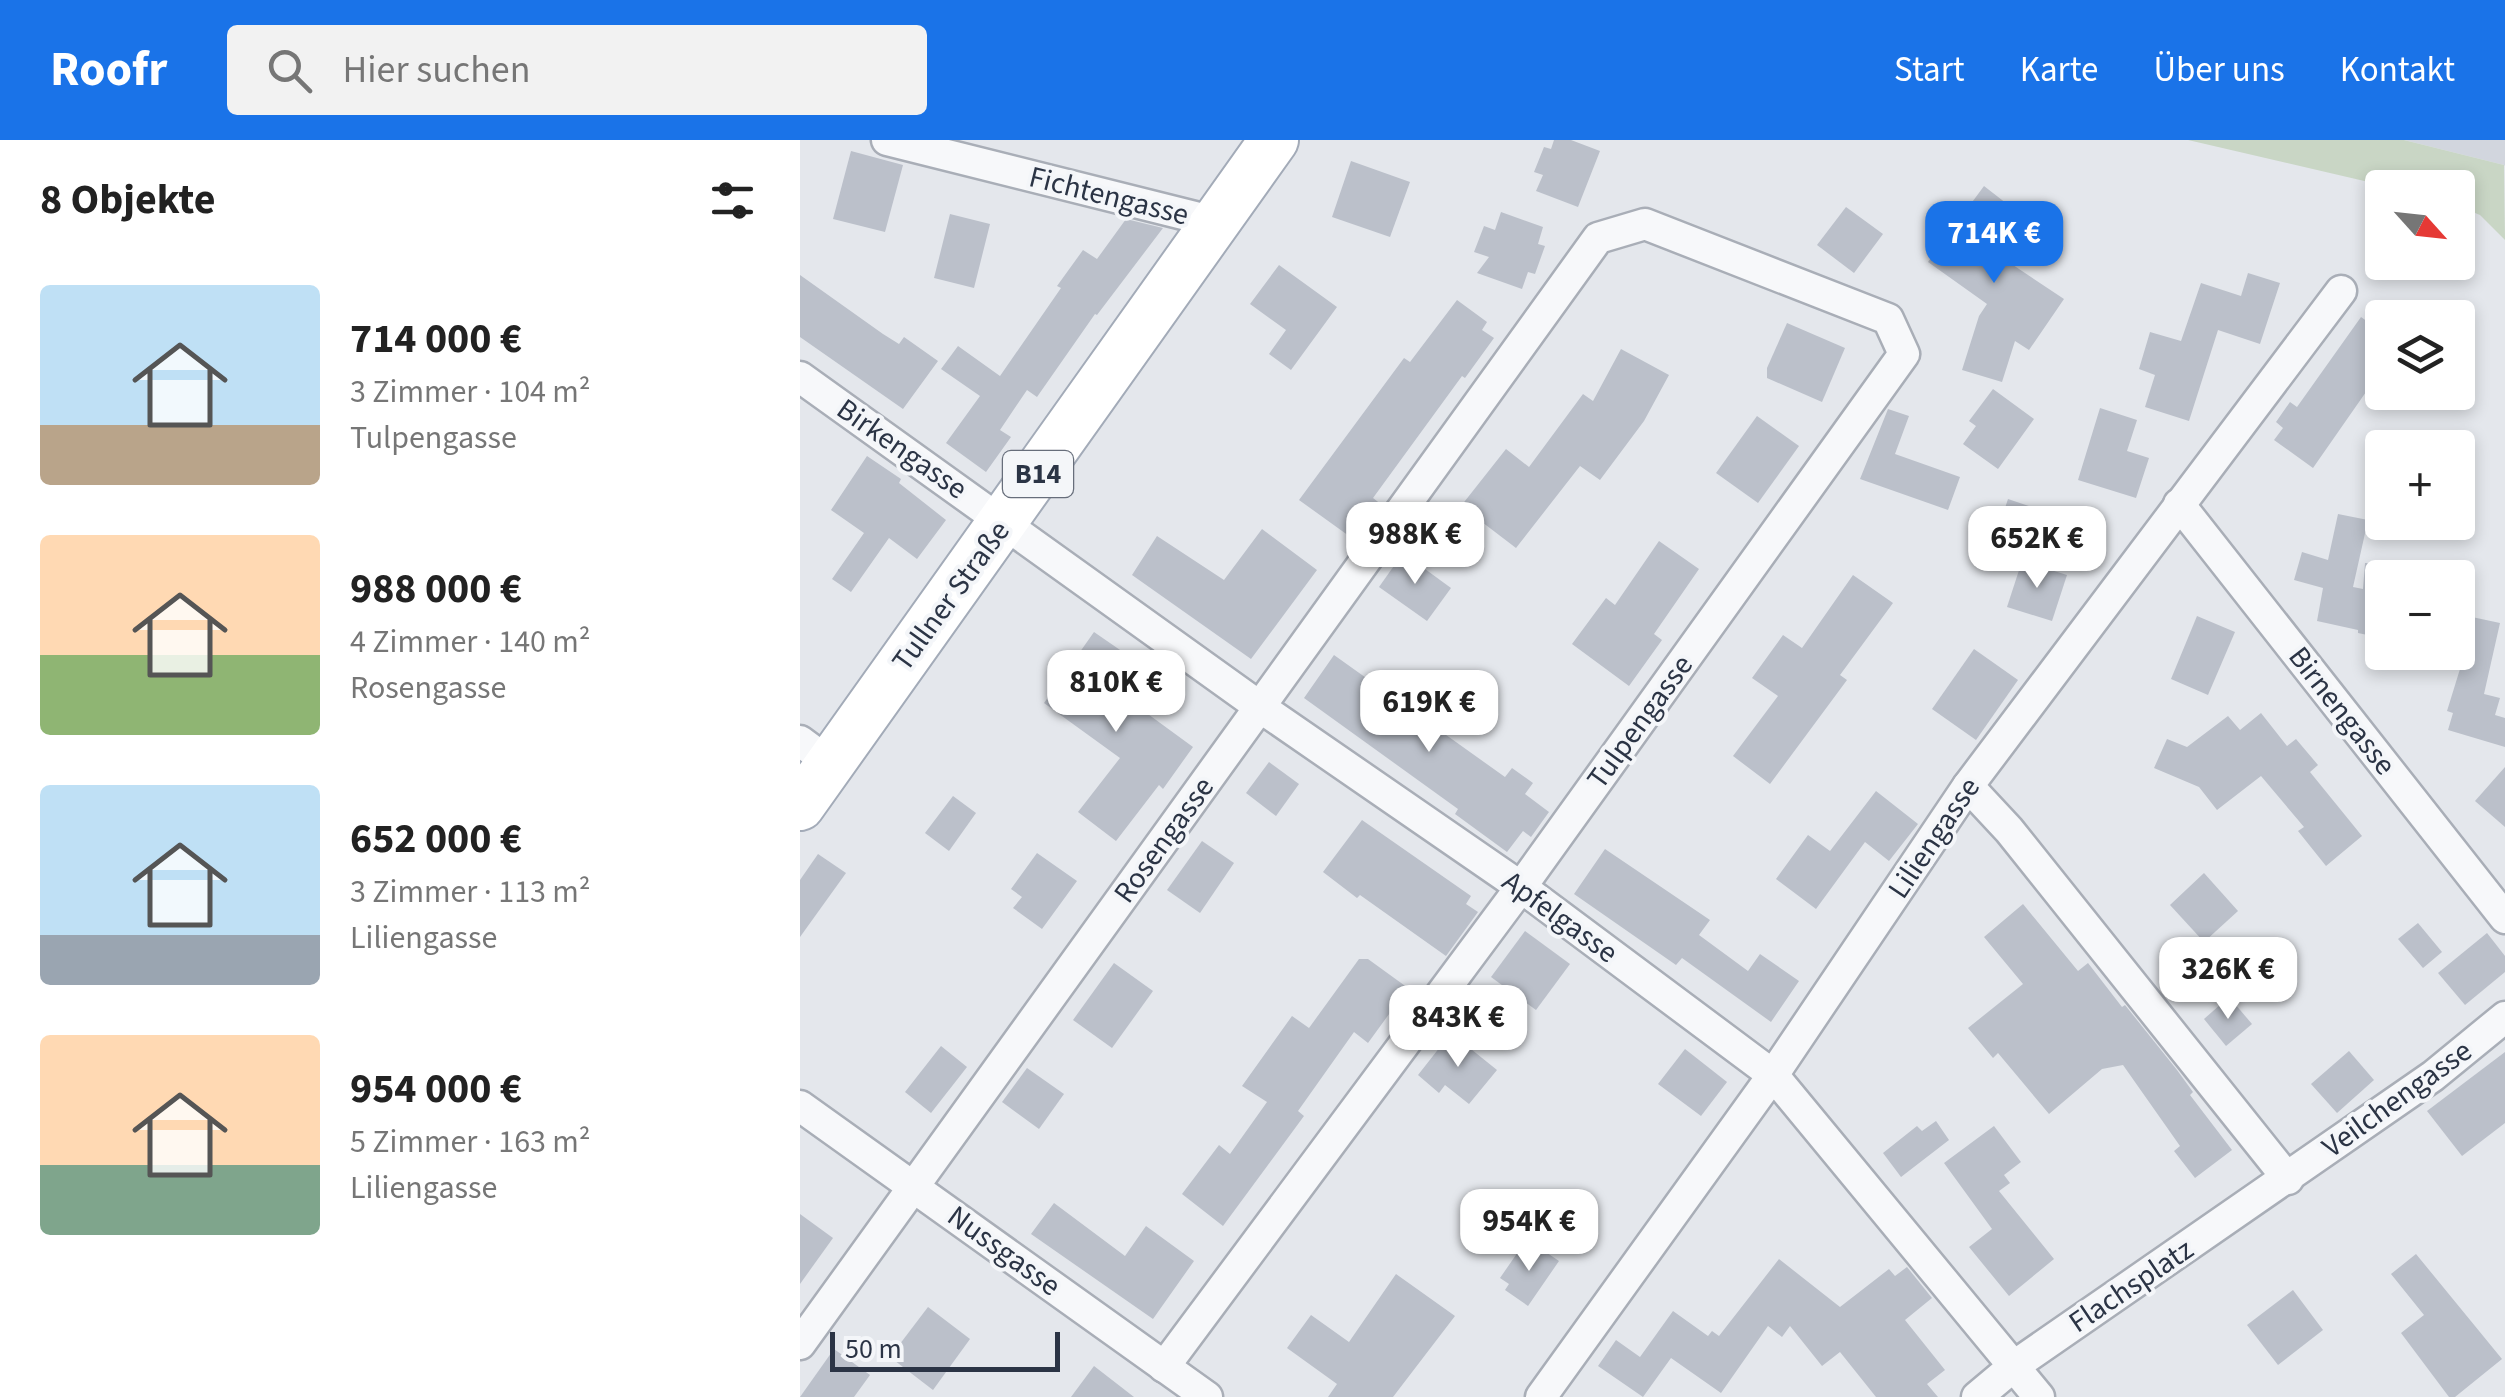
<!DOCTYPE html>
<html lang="de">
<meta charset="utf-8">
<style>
body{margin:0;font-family:"Source Sans 3",sans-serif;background:#f2f2f2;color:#222;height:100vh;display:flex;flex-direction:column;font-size:38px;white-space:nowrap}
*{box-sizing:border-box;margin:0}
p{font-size:32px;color:#767676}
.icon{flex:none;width:55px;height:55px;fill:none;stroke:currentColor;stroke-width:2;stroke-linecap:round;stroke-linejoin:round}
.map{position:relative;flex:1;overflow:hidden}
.panel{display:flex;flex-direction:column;background:#fff;width:800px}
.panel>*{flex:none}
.needle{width:65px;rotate:117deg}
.controls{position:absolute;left:1565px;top:30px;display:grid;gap:20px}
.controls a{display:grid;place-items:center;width:110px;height:110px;border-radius:10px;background:#fff;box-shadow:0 5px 15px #0003;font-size:50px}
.scale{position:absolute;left:30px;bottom:25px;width:230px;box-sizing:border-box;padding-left:10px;border:5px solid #2b3445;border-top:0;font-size:28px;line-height:35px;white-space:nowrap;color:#2b3445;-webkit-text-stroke:8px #f4f6f9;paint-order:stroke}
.price{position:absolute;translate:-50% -85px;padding:0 22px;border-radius:20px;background:#fff;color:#222;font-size:32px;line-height:65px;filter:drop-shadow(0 2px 5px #0008)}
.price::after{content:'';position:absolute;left:50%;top:60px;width:30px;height:22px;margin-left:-15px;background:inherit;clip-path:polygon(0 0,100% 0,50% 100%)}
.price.active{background:#1a73e8;color:#fff}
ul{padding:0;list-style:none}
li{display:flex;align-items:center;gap:30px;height:250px;padding:0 40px}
li span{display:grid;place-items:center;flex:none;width:280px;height:200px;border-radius:10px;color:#555}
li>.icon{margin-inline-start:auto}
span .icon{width:120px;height:120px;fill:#fffc;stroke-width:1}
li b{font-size:42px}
h2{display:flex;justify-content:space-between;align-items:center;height:120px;padding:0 40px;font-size:42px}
header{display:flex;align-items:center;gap:60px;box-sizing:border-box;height:140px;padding:0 50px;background:#1a73e8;color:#fff}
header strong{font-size:48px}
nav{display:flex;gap:55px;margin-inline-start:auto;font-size:35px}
.search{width:700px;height:90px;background:#f2f2f2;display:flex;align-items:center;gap:25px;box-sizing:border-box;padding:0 35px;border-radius:10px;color:#767676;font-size:38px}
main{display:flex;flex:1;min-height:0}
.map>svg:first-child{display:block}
</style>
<header>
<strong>Roofr</strong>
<div class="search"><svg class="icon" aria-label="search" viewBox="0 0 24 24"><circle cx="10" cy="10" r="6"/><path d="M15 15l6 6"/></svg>Hier suchen</div>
<nav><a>Start</a><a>Karte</a><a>Über uns</a><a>Kontakt</a></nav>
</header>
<main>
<section class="panel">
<h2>8 Objekte<svg class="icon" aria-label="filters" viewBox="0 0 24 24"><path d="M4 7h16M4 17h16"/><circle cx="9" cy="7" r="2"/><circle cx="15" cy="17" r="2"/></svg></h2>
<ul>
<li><span style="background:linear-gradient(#bfe0f5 70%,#b9a48a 0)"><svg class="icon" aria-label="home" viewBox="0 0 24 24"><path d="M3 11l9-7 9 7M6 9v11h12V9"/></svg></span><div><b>714 000 €</b><p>3 Zimmer · 104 m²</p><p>Tulpengasse</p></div></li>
<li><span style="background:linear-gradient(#ffd9b3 60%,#8fb573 0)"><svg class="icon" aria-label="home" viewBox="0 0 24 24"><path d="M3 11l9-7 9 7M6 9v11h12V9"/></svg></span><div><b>988 000 €</b><p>4 Zimmer · 140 m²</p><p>Rosengasse</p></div></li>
<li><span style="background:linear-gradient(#bfe0f5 75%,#9aa5b1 0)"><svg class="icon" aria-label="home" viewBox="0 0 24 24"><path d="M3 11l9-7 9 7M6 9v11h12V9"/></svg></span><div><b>652 000 €</b><p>3 Zimmer · 113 m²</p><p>Liliengasse</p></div></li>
<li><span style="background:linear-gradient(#ffd9b3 65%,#7fa58c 0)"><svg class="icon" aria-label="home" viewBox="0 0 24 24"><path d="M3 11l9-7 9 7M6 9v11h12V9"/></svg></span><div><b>954 000 €</b><p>5 Zimmer · 163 m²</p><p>Liliengasse</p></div></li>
</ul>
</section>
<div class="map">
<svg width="1705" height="1257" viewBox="0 0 1705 1257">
<rect width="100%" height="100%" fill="#e4e7ec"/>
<polygon fill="#d2d6de" points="1604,0 1705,0 1705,26 1704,25"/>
<polygon fill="#c9d6c5" points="1388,0 1604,0 1704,25 1705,100 1680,75 1658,66 1658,48 1590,47"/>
<g fill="#bbc0ca">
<polygon points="754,0 771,0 800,11 778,67 736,51 743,35 734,32 744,7 751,9"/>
<polygon points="51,11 103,25 85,92 33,79"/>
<polygon points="551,21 610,42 590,97 532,77"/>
<polygon points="1184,46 1220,74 1192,111 1264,159 1229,210 1215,201 1202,242 1162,230 1179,176 1187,164 1128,122"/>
<polygon points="1046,67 1083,94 1054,133 1017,105"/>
<polygon points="701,72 743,87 738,104 745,106 735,134 728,132 722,149 677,133 689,117 674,112 684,86 695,90"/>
<polygon points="150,74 190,84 174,148 134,138"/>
<polygon points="326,79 363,88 297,175 295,174 237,257 227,250 200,290 211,297 186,332 146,303 180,256 141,229 158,206 200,236 261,148 257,146 283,110 297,119"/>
<polygon points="479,125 537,167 491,230 469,214 486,190 450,164"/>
<polygon points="1448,133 1480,143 1460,204 1418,190 1389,281 1345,267 1355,235 1339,229 1350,192 1381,201 1401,143 1441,156"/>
<polygon points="0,135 83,194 99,204 104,197 138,221 103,269 0,197"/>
<polygon points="657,160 687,182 682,190 694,198 665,238 662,236 573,358 582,365 556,401 499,360 604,218 610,222"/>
<polygon points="1561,177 1582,192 1582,229 1513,328 1474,300 1483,288 1476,282 1490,262 1497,267"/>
<polygon points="987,183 1045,208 1022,262 967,238 967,228"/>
<polygon points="821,209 869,235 844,281 800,340 780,326 716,408 661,366 706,309 729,327 783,254 793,261"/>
<polygon points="1193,249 1234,279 1198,329 1163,304 1176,286 1169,281"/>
<polygon points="1300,268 1337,280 1327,311 1349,318 1336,358 1278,340"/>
<polygon points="1088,269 1109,276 1095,314 1160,337 1148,370 1060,339"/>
<polygon points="957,276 999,306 958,363 916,333"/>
<polygon points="67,316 101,339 99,343 146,380 117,419 89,398 51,452 32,439 64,393 31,370"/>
<polygon points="1208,359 1252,374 1240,412 1195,398"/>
<polygon points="1538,374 1568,380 1553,447 1563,449 1565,423 1582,423 1582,498 1558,493 1558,490 1517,481 1523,448 1494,440 1502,412 1528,420"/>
<polygon points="462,389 517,430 451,519 332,435 357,396 424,440"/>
<polygon points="859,401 899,429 854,494 862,500 829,546 772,504 806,458 815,465"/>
<polygon points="603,413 651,448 627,481 579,447"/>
<polygon points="1222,421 1267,435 1252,481 1207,467"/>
<polygon points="1053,435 1093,463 1040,535 1047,540 970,644 933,616 978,556 952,538 983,495 1002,508"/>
<polygon points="1658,474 1700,483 1684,554 1700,558 1695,575 1705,578 1705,607 1648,590 1653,573 1647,571 1664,516 1658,514"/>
<polygon points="1397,476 1435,492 1408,555 1371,539"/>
<polygon points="294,492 336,521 315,550 393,607 363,649 359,645 316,701 278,672 320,618 244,563"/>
<polygon points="1174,509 1218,540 1176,600 1132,569"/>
<polygon points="534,515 705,637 712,628 733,643 725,654 749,672 731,697 723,691 707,712 655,674 658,669 504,558"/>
<polygon points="1461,573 1487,606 1496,599 1518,625 1510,632 1562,696 1526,726 1498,691 1504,687 1461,636 1417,670 1399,647 1354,628 1367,599 1387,607 1428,576 1440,590"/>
<polygon points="469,622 499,644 476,676 446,653"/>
<polygon points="1705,627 1705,687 1675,661"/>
<polygon points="1076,651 1118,684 1089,721 1065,702 1016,769 976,739 1008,695 1030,711"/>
<polygon points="153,656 176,673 149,711 125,693"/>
<polygon points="562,680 671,756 666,764 678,772 646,816 560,755 557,758 523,732"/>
<polygon points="402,701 434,723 400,773 367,750"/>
<polygon points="805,709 910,780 899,795 948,831 960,814 999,841 971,882 882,818 876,825 774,754"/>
<polygon points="237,713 277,741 242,789 213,768 222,757 211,749"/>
<polygon points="18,714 46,733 0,797 0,740"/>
<polygon points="1404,733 1438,771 1404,802 1370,765"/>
<polygon points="1223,764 1278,831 1288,823 1322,867 1325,865 1377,930 1393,952 1390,955 1432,1010 1395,1038 1374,1011 1380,1006 1323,925 1302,929 1249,974 1198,913 1193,918 1168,888 1223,844 1184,797"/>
<polygon points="1618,783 1642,812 1623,828 1598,799"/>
<polygon points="725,791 770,824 736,870 691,837"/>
<polygon points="1687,793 1705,816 1705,832 1665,865 1638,833"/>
<polygon points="559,819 568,819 608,848 568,903 554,892 498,971 504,976 423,1086 382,1054 419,1005 430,1014 467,962 442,946 492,876 509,888"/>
<polygon points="314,823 353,851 312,908 273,880"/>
<polygon points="1429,857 1452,884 1426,906 1404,879"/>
<polygon points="651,893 697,930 669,964 645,945 639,953 618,935"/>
<polygon points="141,906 167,927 131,973 105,952"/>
<polygon points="885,909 927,942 901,976 858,944"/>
<polygon points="1549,911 1574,940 1537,973 1511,944"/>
<polygon points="1705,912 1705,983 1662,1016 1627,971"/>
<polygon points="227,928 264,954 239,989 202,962"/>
<polygon points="1136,981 1149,1000 1101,1037 1083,1013 1117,986 1122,991"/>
<polygon points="1194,986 1221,1022 1204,1035 1210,1043 1199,1051 1254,1119 1209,1156 1169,1107 1192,1089 1144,1023"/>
<polygon points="254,1063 325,1116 346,1086 394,1121 353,1179 231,1094"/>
<polygon points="0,1074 33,1098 0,1144"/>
<polygon points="734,1104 759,1121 728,1166 705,1150 709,1144 700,1138 718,1112 725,1118"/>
<polygon points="1616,1114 1702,1219 1655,1257 1649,1257 1601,1193 1624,1175 1591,1134"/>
<polygon points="979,1119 1040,1167 1089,1129 1095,1136 1107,1127 1132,1158 1105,1180 1145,1230 1127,1244 1138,1257 1076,1257 1040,1212 1022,1226 990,1186 982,1197 968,1186 921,1253 871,1218 843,1257 798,1226 816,1200 840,1217 873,1171 908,1196 912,1191 919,1196"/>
<polygon points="596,1134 655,1176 593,1257 528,1257 537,1244 487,1208 511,1175 549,1202"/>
<polygon points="1493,1150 1523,1190 1478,1225 1447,1185"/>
<polygon points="128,1167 170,1199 133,1250 90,1217"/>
<polygon points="34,1209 70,1235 54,1257 0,1257"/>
<polygon points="294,1226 334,1257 271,1257"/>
</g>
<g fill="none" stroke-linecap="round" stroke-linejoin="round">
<g stroke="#a9aeb7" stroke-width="35">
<g id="street">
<polyline points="87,0 415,82"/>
<polyline points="0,237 460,567 721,747 973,935 1239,1257"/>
<polyline points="1379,364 1705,778"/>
<polyline points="0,601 31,624"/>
<polyline points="1168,646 1209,690 1488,1039"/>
<polyline points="0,966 407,1257"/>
<polyline points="0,1204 798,98 845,84 1088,179 1104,214 721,747 364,1227"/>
<polyline points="741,1257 973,935 1168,646 1541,151"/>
<polyline points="1177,1257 1214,1226 1633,936 1705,877"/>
</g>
</g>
<g stroke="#a3abb8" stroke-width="52">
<polyline id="primary" points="0,666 474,0"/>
</g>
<use href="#street" stroke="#f7f8fa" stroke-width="30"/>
<use href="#primary" stroke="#fff" stroke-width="48"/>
</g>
<g text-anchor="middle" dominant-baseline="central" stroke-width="8" stroke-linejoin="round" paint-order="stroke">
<rect fill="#f4f6f9" stroke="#676e7b" stroke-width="2.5" x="203" y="311" width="70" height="46" rx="8"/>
<g font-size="28" font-weight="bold" fill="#2b3445">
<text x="238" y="334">B14</text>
</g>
<g font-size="30" fill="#2b3445" stroke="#f4f6f9">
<text transform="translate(309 56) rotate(14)">Fichtengasse</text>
<text transform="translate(102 309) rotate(35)">Birkengasse</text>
<text transform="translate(151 456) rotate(-54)">Tullner Straße</text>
<text transform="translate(1542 571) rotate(52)">Birnengasse</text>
<text transform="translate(840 582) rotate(-54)">Tulpengasse</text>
<text transform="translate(1134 698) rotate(-56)">Liliengasse</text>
<text transform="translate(364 700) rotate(-54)">Rosengasse</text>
<text transform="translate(760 777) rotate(36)">Apfelgasse</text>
<text transform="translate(1597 959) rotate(-36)">Veilchengasse</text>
<text transform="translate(204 1111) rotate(36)">Nussgasse</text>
<text transform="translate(1331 1146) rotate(-34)">Flachsplatz</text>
</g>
</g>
</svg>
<div class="controls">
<a><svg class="needle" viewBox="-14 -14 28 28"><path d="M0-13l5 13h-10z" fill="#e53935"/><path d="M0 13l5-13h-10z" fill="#767676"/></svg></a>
<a><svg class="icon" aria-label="layers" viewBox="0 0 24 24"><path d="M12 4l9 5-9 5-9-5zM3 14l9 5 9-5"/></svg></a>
<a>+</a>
<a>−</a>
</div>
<div class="scale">50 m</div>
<b class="price active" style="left:1194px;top:146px">714K €</b>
<b class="price" style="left:615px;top:447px">988K €</b>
<b class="price" style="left:1237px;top:451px">652K €</b>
<b class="price" style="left:316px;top:595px">810K €</b>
<b class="price" style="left:629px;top:615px">619K €</b>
<b class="price" style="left:1428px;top:882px">326K €</b>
<b class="price" style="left:658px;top:930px">843K €</b>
<b class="price" style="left:729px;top:1134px">954K €</b>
</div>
</main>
